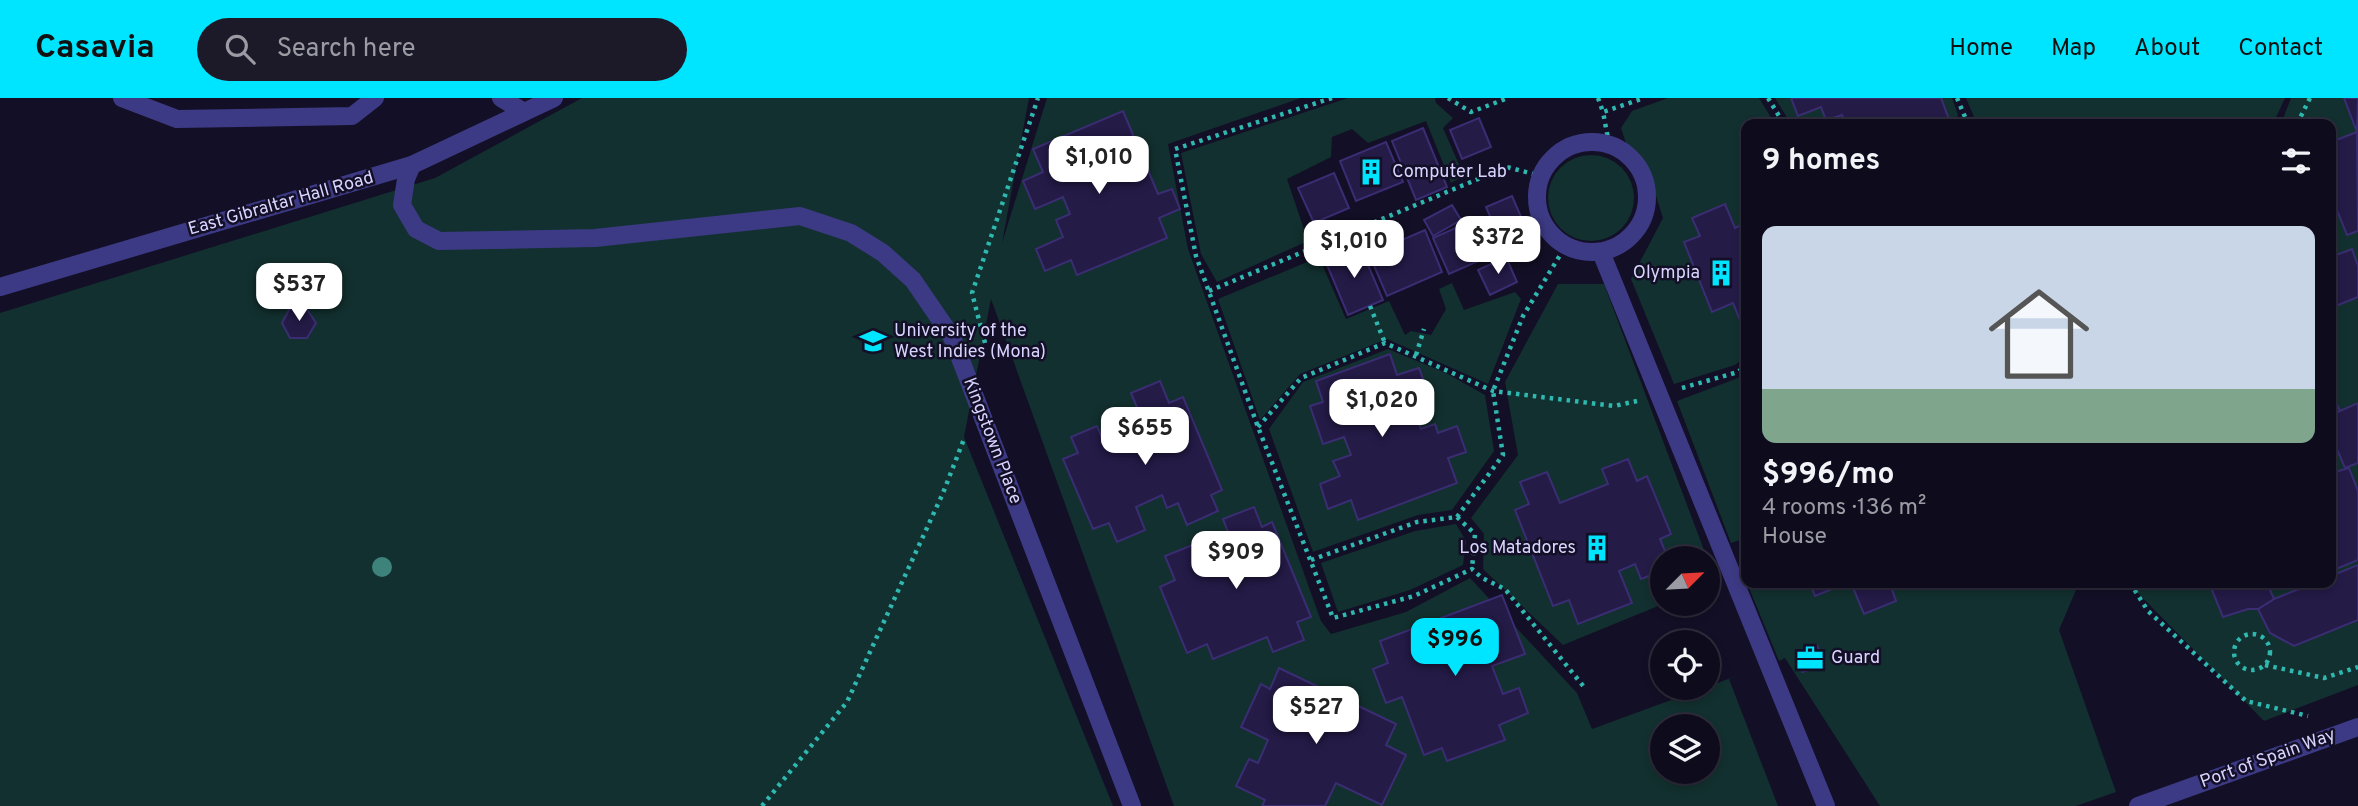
<!DOCTYPE html>
<meta charset="utf-8">
<style>
body{margin:0;font-family:Overpass,sans-serif;background:#1c1929;color:#f1f3f6;height:100vh;display:flex;flex-direction:column;font-size:26px;white-space:nowrap}
*{box-sizing:border-box;margin:0}
p{font-size:23px;color:#9b9ba3}
.icon{flex:none;width:38px;height:38px;fill:none;stroke:currentColor;stroke-width:2;stroke-linecap:round;stroke-linejoin:round}
.map{position:relative;flex:1;overflow:hidden}
.sheet{position:absolute;left:1741px;top:21px;width:595px;height:469px;display:flex;flex-direction:column;background:#0e0b1c;border-radius:14px;box-shadow:0 4px 10px #0003,0 0 0 2px #2e2b3b}
.sheet>*{flex:none}
.needle{width:46px;rotate:66deg}
.fabs{position:absolute;left:1650px;top:448px;display:grid;gap:14px}
.fabs a{display:grid;place-items:center;width:70px;height:70px;border-radius:50%;background:#0e0b1c;box-shadow:0 4px 10px #0003,0 0 0 2px #2e2b3b;font-size:35px}
.price{position:absolute;translate:-50% -60px;padding:0 16px;border-radius:14px;background:#fff;color:#222;font-size:23px;line-height:46px;filter:drop-shadow(0 2px 4px #0008)}
.price::after{content:'';position:absolute;left:50%;top:42px;width:21px;height:16px;margin-left:-10px;background:inherit;clip-path:polygon(0 0,100% 0,50% 100%)}
.price.on{background:#00e5ff;color:#111}
ul{padding:0;list-style:none}
li{display:grid;align-content:center;gap:14px;height:371px;padding:0 21px}
li span{display:grid;place-items:center;height:217px;border-radius:14px;color:#555}
li>.icon{margin-inline-start:auto}
span .icon{width:126px;height:126px;fill:#fffc;stroke-width:1}
li b{font-size:30px}
h2{display:flex;justify-content:space-between;align-items:center;height:84px;padding:0 21px;font-size:30px}
header{display:flex;align-items:center;gap:42px;box-sizing:border-box;height:98px;padding:0 35px;background:#00e5ff;color:#111}
header strong{font-size:33px}
nav{display:flex;gap:38px;margin-inline-start:auto;font-size:24px}
.search{width:490px;height:63px;background:#1c1929;display:flex;align-items:center;gap:18px;box-sizing:border-box;padding:0 24px;border-radius:38px;color:#9b9ba3;font-size:26px}
.map>svg:first-child{display:block}
</style>
<header>
<strong>Casavia</strong>
<div class="search"><svg class="icon" aria-label="search" viewBox="0 0 24 24"><circle cx="10" cy="10" r="6"/><path d="M15 15l6 6"/></svg>Search here</div>
<nav><a>Home</a><a>Map</a><a>About</a><a>Contact</a></nav>
</header>
<div class="map">
<svg width="2358" height="708" viewBox="0 0 2358 708">
<rect width="100%" height="100%" fill="#130f26"/>
<g fill="#12302f" fill-rule="evenodd">
<path d="M 582,0 L 1029,0 L 1002,145 L 1047,0 L 1301,0 L 1168,46 L 1188,151 L 1321,523 L 1331,536 L 1406,514 L 1470,480 L 1577,595 L 1592,631 L 1750,573 L 1729,581 L 1778,708 L 1174,708 L 991,201 L 964,339 L 1113,708 L 0,708 L 0,215 L 435,80 ZM 1662,628 L 1708,628 L 1708,674 L 1662,674 Z"/>
<polygon points="1348,0 1435,0 1436,5 1453,20 1443,30 1464,78 1451,85 1426,23 1368,45 1352,31 1332,39 1331,59 1287,81 1308,143 1217,184 1201,156 1181,55"/>
<polygon points="1668,0 1759,0 1775,26 1746,26 1746,258 1735,267 1674,286 1631,181 1663,120 1645,63 1626,45 1621,30 1632,13"/>
<polygon points="1775,0 1952,0 1958,17 1955,26 1791,26"/>
<polygon points="1966,0 2285,0 2273,26 1977,26"/>
<polygon points="2291,0 2358,0 2358,587 2264,623 2128,485 2331,485 2331,26 2281,26"/>
<circle cx="1591" cy="100" r="43"/>
<polygon points="1319,159 1346,221 1389,203 1405,237 1411,233 1431,237 1446,211 1439,191 1452,185 1464,212 1515,194 1521,201 1488,286 1387,241 1300,276 1260,322 1218,201"/>
<polygon points="1558,186 1604,186 1707,460 1662,460 1663,506 1563,547 1483,471 1484,436 1471,420 1518,357 1505,284"/>
<polygon points="1388,251 1446,275 1485,297 1494,353 1452,412 1418,417 1313,454 1269,331 1303,284"/>
<polygon points="1746,277 1746,440 1731,445 1677,303"/>
<polygon points="1456,426 1466,443 1463,467 1410,492 1338,514 1321,465 1415,433"/>
<polygon points="1747,485 2079,485 2059,532 2116,694 2076,708 1880,708 1785,560 1779,563"/>
</g>
<g fill="#241b47" stroke="#3b2d73" stroke-width="2">
<polygon points="1791,0 1941,0 1950,24 1846,26 1842,17 1826,22 1821,9 1798,18"/>
<polygon points="2344,0 2358,0 2357,34"/>
<polygon points="1123,13 1158,96 1172,91 1180,111 1159,120 1167,140 1077,177 1071,162 1045,173 1036,151 1063,139 1056,122 1070,116 1063,99 1035,111 1023,83 1043,74 1033,51"/>
<polygon points="1479,20 1491,49 1462,61 1450,32"/>
<polygon points="1423,30 1447,89 1416,102 1392,43"/>
<polygon points="2357,34 2358,133 2347,137 2331,97 2331,44"/>
<polygon points="1386,44 1403,84 1356,103 1340,63"/>
<polygon points="1334,75 1349,110 1314,125 1298,90"/>
<polygon points="1512,98 1534,149 1508,160 1486,109"/>
<polygon points="1725,106 1735,130 1746,125 1746,219 1740,222 1733,205 1712,214 1684,144 1700,138 1692,120"/>
<polygon points="1452,107 1461,122 1433,138 1424,122"/>
<polygon points="1476,121 1492,157 1449,176 1433,140"/>
<polygon points="1425,132 1442,174 1387,198 1369,156"/>
<polygon points="1360,148 1383,202 1348,217 1325,162"/>
<polygon points="2352,151 2358,168 2358,199 2331,210 2331,159"/>
<polygon points="1506,159 1517,184 1490,197 1478,172"/>
<polygon points="290,210 306,210 316,225 307,240 290,240 282,225"/>
<polygon points="1390,256 1397,277 1419,270 1426,289 1408,295 1421,331 1435,326 1438,335 1457,328 1466,354 1448,360 1457,385 1358,422 1351,402 1328,411 1320,386 1340,378 1333,363 1351,357 1344,339 1323,346 1310,308 1323,304 1316,283"/>
<polygon points="1160,283 1169,305 1183,299 1222,392 1211,397 1218,413 1187,427 1178,405 1167,410 1162,397 1136,409 1145,432 1117,444 1109,425 1093,431 1063,361 1078,355 1071,339 1097,328 1107,352 1134,341 1127,324 1141,319 1131,295"/>
<polygon points="2331,291 2340,313 2331,316"/>
<polygon points="2358,305 2358,365 2345,370 2331,337 2331,317"/>
<polygon points="1628,361 1637,383 1647,378 1671,436 1660,441 1668,460 1662,460 1662,473 1641,481 1635,466 1619,473 1632,505 1578,526 1569,502 1553,508 1515,412 1529,406 1520,384 1547,374 1560,405 1608,386 1602,371"/>
<polygon points="2349,370 2358,393 2358,462 2336,471 2331,459 2331,375"/>
<polygon points="1254,409 1262,429 1272,424 1311,519 1297,524 1304,542 1273,554 1267,539 1213,561 1207,546 1187,555 1160,489 1175,482 1165,458 1205,442 1210,456 1233,447 1223,421"/>
<polygon points="2358,467 2358,522 2294,548 2270,535 2258,511 2274,501 2314,485 2331,485 2331,478"/>
<polygon points="1810,485 1847,485 1815,498"/>
<polygon points="1851,485 1892,485 1890,486 1896,503 1864,516"/>
<polygon points="2209,485 2267,485 2274,501 2258,511 2248,511 2223,519"/>
<polygon points="1502,497 1525,556 1492,568 1503,596 1519,590 1528,615 1499,627 1505,642 1447,663 1442,650 1424,657 1402,599 1386,605 1373,571 1388,565 1380,543"/>
<polygon points="1817,547 1824,567 1802,574 1796,554"/>
<polygon points="1279,570 1396,626 1386,647 1406,657 1382,707 1336,685 1325,708 1262,708 1265,702 1236,688 1249,661 1258,665 1268,642 1241,629 1261,586 1270,591"/>
</g>
<g fill="none" stroke-linecap="round" stroke-linejoin="round">
<g stroke="#2fb8b0" stroke-width="4.5" stroke-dasharray="3.5 5" stroke-linecap="butt">
<polyline points="1332,0 1175,51 1196,158 1258,329 1333,520 1414,498 1472,471 1482,480 1505,491 1584,589"/>
<polyline points="1448,0 1471,14 1508,0"/>
<polyline points="1598,0 1603,14"/>
<polyline points="1768,0 1784,26"/>
<polyline points="1957,0 1968,26"/>
<polyline points="2297,26 2310,0"/>
<polyline points="1609,46 1603,14 1644,0"/>
<polyline points="1209,193 1507,69 1541,78"/>
<polyline points="1370,208 1385,245"/>
<polyline points="985,245 972,195 1038,0"/>
<polyline points="1416,257 1424,231"/>
<polyline points="1682,290 1738,274 1746,267"/>
<polyline points="1258,329 1301,280 1385,245 1493,293 1614,308 1637,303"/>
<polyline points="1457,419 1503,357 1493,293 1523,218 1565,149"/>
<polyline points="1311,462 1417,424 1457,419 1475,436 1472,471"/>
<polyline points="2130,485 2148,513 2246,603 2308,618"/>
<circle cx="2252" cy="554" r="18"/>
<polyline points="2265,567 2324,580 2358,569"/>
<polyline points="762,708 847,604 943,395 964,341"/>
</g>
<g stroke="#3d3a85" stroke-width="18">
<circle cx="1592" cy="99" r="55"/>
<polyline points="1601,154 1826,708"/>
</g>
<g stroke="#3d3a85" stroke-width="18">
<polyline points="122,0 177,21 352,18 375,0"/>
<polyline points="501,0 524,14"/>
<polyline points="412,67 406,81 402,107 416,131 439,143 595,140 800,118 851,135 883,155 913,182 952,239 1132,708"/>
<polyline points="0,189 412,67 554,0"/>
<polyline points="2138,708 2358,629"/>
</g>
</g>
<circle fill="#3d827b" cx="382" cy="469" r="10"/>
<defs>
<g id="building-bare" transform="scale(2.1)"><path d="M-4-6H4V6H1V3H-1V6H-4ZM-2.5-4.3h1.7v1.8h-1.7ZM.8-4.3h1.7v1.8H.8ZM-2.5-1h1.7V.8h-1.7ZM.8-1h1.7V.8H.8Z" fill="#00e5ff" stroke="#130f26" stroke-width="2.5" paint-order="stroke"/></g>
<g id="university-bare" transform="scale(2.1)"><path d="M0-5L7-2L0 1L-7-2ZM-4 1L0 2.5L4 1V4Q0 6-4 4Z" fill="#00e5ff" stroke="#130f26" stroke-width="2.5" paint-order="stroke"/></g>
<g id="office-bare" transform="scale(2.1)"><path d="M-6-3h4V-5.5h4V-3h4V5H-6ZM-1-4.5V-3h2v-1.5ZM-6 0V1H6V0Z" fill="#00e5ff" stroke="#130f26" stroke-width="2.5" paint-order="stroke"/></g>
</defs>
<g fill-rule="evenodd">
<use href="#building-bare" x="1371" y="74"/>
<use href="#building-bare" x="1721" y="175"/>
<use href="#university-bare" x="873" y="243"/>
<use href="#building-bare" x="1597" y="450"/>
<use href="#office-bare" x="1810" y="560"/>
</g>
<g text-anchor="middle" dominant-baseline="central" stroke-width="5" stroke-linejoin="round" paint-order="stroke">
<g font-size="18" fill="#d9d4ff" stroke="#130f26" text-anchor="start">
<text x="1392" y="74">Computer Lab</text>
<text x="1700" y="175" text-anchor="end">Olympia</text>
<text x="894" y="233">University of the<tspan x="894" dy="21">West Indies (Mona)</tspan></text>
<text x="1576" y="450" text-anchor="end">Los Matadores</text>
<text x="1831" y="560">Guard</text>
</g>
<g font-size="18" fill="#d9d4ff" stroke="#130f26">
<text transform="translate(281 106) rotate(-16)">East Gibraltar Hall Road</text>
<text transform="translate(992 343) rotate(69)">Kingstown Place</text>
<text transform="translate(2268 661) rotate(-20)">Port of Spain Way</text>
</g>
</g>
</svg>
<div class="fabs">
<a><svg class="needle" viewBox="-14 -14 28 28"><path d="M0-13l5 13h-10z" fill="#e53935"/><path d="M0 13l5-13h-10z" fill="#9b9ba3"/></svg></a>
<a><svg class="icon" aria-label="locate" viewBox="0 0 24 24"><circle cx="12" cy="12" r="6"/><path d="M12 2v4M12 18v4M2 12h4M18 12h4"/></svg></a>
<a><svg class="icon" aria-label="layers" viewBox="0 0 24 24"><path d="M12 4l9 5-9 5-9-5zM3 14l9 5 9-5"/></svg></a>
</div>
<b class="price" style="left:1099px;top:98px">$1,010</b>
<b class="price" style="left:1498px;top:178px">$372</b>
<b class="price" style="left:1354px;top:182px">$1,010</b>
<b class="price" style="left:299px;top:225px">$537</b>
<b class="price" style="left:1382px;top:341px">$1,020</b>
<b class="price" style="left:1145px;top:369px">$655</b>
<b class="price" style="left:1236px;top:493px">$909</b>
<b class="price on" style="left:1455px;top:580px">$996</b>
<b class="price" style="left:1316px;top:648px">$527</b>
<section class="sheet">
<h2>9 homes<svg class="icon" aria-label="filters" viewBox="0 0 24 24"><path d="M4 7h16M4 17h16"/><circle cx="9" cy="7" r="2"/><circle cx="15" cy="17" r="2"/></svg></h2>
<ul>
<li><span style="background:linear-gradient(#c9d6e8 75%,#7fa58c 0)"><svg class="icon" aria-label="home" viewBox="0 0 24 24"><path d="M3 11l9-7 9 7M6 9v11h12V9"/></svg></span><div><b>$996/mo</b><p>4 rooms · 136 m²</p><p>House</p></div></li>
</ul>
</section>
</div>
